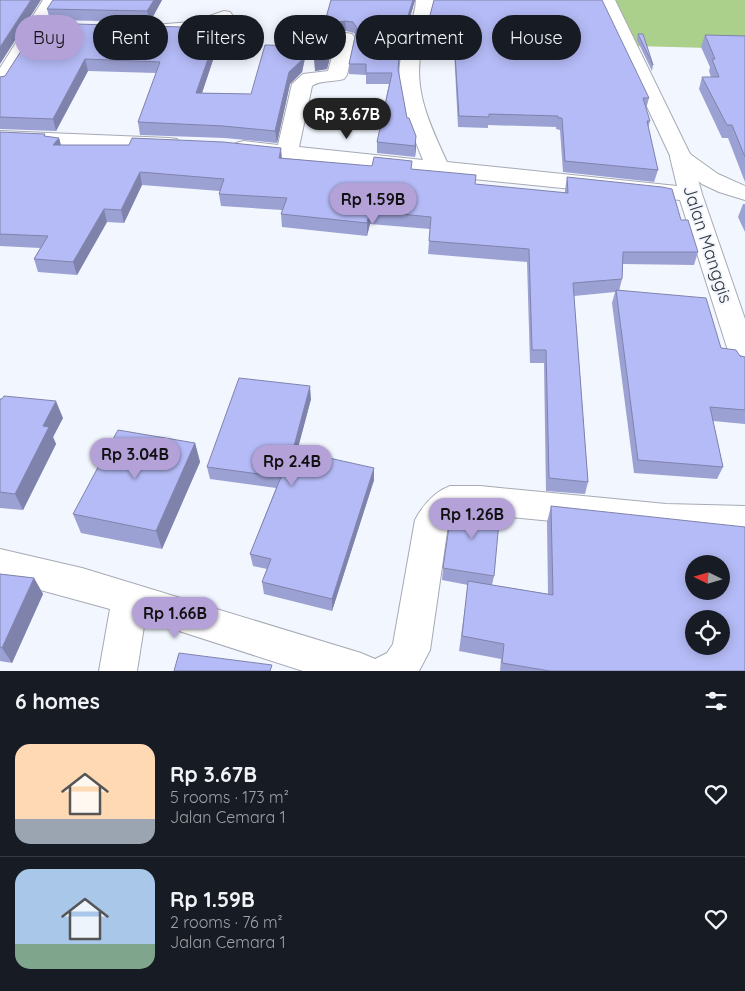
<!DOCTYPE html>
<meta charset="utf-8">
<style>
body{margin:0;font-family:Quicksand,sans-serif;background:#20242c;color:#f1f3f6;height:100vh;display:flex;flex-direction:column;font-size:19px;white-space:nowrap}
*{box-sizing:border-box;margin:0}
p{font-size:16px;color:#9ea1a6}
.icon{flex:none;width:28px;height:28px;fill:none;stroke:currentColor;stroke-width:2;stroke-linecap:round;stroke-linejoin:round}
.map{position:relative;height:671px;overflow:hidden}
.drawer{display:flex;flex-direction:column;background:#171b24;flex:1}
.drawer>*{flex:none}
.top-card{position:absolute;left:15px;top:15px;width:715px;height:45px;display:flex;gap:10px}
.needle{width:32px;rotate:275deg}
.controls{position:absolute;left:685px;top:555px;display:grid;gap:10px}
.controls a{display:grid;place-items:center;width:45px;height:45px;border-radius:50%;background:#171b24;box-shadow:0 2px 12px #0003;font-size:25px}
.price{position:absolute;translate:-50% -42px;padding:0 11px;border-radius:18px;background:#b3a1d8;color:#111;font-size:16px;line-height:32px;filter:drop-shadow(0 1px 2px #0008)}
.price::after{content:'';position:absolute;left:50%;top:30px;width:15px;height:11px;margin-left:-8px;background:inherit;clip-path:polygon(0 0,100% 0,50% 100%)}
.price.current{background:#222;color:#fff}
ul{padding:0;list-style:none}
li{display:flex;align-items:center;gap:15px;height:125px;padding:0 15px}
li+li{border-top:1px solid #363941}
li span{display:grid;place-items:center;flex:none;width:140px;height:100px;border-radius:15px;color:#555}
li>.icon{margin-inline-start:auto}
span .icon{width:60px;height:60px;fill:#fffc;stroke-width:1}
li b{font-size:21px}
h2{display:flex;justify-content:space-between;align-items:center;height:60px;padding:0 15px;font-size:21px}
.pill{padding:0 18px;border-radius:22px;background:#171b24;box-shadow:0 2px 12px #0003;font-size:18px;line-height:45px}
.pill.current{background:#b3a1d8;color:#111}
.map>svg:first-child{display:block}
</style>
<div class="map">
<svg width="745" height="671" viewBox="0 0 745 671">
<rect width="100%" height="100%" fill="#f2f6fe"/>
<polygon fill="#abd08c" points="594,0 745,0 745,49 636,46"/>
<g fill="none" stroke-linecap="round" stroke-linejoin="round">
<g stroke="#a6aab4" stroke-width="2">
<g id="street">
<polygon points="43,0 61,0 10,83 7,87 0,89 0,68"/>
<path d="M 416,0 L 434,0 C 433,18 424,34 421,52 C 413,91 431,127 447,162 L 677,186 L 670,157 L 673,152 L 681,150 L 689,152 L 692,157 L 702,194 L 745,319 L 745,370 L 735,367 L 731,360 L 680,200 L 287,160 L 236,153 L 233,148 L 236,143 L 244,141 L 278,145 L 292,84 L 303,74 L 328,71 L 337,38 L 340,34 L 346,33 L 352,34 L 355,38 L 347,75 L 344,79 C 334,82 320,80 312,86 L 299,147 L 423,160 C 409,125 393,90 402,52 C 406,34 415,18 416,0 Z"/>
<path d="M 224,11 L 230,12 L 233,16 L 230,20 C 207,30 178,39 153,33 L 150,29 L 153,25 L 192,22 Z"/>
<polygon points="0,131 169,138 177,139 180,144 177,149 169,150 0,143"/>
<path d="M 450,486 L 480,486 L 666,504 L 745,506 L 745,534 L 666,532 L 480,514 L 458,514 L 448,525 L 430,650 L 419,671 L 303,671 L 145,620 L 137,671 L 99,671 L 110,609 L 0,579 L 0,549 L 82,568 L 361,653 L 375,659 L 387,653 L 393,644 L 415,520 C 423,505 434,492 450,486 Z"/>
</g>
</g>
<g stroke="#a6aab4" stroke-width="2">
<polygon id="secondary" points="597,0 615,0 690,154 718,174 745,186 745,200 719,192 702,184 673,162"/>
</g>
<use href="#street" fill="#fff" fill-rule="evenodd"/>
<use href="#secondary" fill="#fff" fill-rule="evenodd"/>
</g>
<g fill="#9ca1d4">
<polygon points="162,0 150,22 50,20 47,9"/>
<polygon points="331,0 415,0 400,52 398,72 407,118 416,148 415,157 377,153 377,142 389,84 366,84 366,75 349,74 349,64 355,35 354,33 346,31 338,33 335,38 327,69 315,71"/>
<polygon points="434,0 649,98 646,109 650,121 648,128 658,170 654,182 563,172 560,130 556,129 556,127 488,125 488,128 458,127 454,50 424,49 424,38"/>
<polygon points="39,23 220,39 202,93 251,94 305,46 305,58 302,72 290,84 277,143 225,138 140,135 138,122 156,73 88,71 56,131 0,129 0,77 5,76"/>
<polygon points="638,34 653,65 652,71 637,40"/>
<polygon points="705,35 745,36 745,182 728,138 722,138 699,89 702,77 711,77 709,71 710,67 701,47"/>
<polygon points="0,132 59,138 61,145 282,158 412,170 475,184 565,193 565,190 567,177 681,220 698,252 694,265 623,264 622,279 619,291 721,348 745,357 745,424 713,421 723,467 717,479 634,473 612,303 615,292 574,296 588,482 585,494 546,491 544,363 530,363 527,262 428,254 430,229 370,224 367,236 282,227 281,214 282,210 221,206 219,194 220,191 142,185 124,223 107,222 77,275 38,272 34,259 40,248 0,246"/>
<polygon points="743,204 745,204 745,232 738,217"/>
<polygon points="0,399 63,418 53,437 56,444 23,510 0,508"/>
<polygon points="311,399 297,451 374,480 332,611 264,594 262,582 267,569 253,566 250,554 276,488 210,479 207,467"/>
<polygon points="195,443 200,462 162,549 81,533 73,514"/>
<polygon points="551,506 745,671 500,671 501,659 459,651 468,585 442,580 443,568 494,576 492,585 548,594 547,522"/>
<polygon points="0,574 34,578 43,594 12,663 0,661"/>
</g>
<g fill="#7f83ac">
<polygon points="31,0 41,0 0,64 0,47"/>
<polygon points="154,0 162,0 150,22 147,11"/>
<polygon points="413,0 415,0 400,52 398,80 400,41"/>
<polygon points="345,21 346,31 338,33 335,38 327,69 315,71 314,60 338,22"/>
<polygon points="219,28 220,39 198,105 196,93"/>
<polygon points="305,46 305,58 302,72 290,84 277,143 275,131 289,72"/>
<polygon points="85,59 88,71 56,131 53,119"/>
<polygon points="416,136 416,148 415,157 415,146"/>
<polygon points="59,138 62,150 53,145"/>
<polygon points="281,148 282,160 279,158"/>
<polygon points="140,172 142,185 124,223 121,210"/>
<polygon points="104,209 107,222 77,275 73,262"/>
<polygon points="370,211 370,224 367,236 367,223"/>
<polygon points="310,386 311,399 294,463 293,450"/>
<polygon points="56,401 63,418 53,437 56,444 23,510 15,494 43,426"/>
<polygon points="195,443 200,462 162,549 156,531"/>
<polygon points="374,468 374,480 332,611 332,599"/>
<polygon points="34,578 43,594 12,663 2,648"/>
</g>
<g fill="#b5bbf6" stroke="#7f83ac" fill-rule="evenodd">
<polygon points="0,0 31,0 0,47"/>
<polygon points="53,0 154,0 147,11 47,9"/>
<polygon points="331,0 413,0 400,41 398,69 407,118 409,118 416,136 415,146 377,142 392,73 366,73 366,64 349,64 357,28 353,22 345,21 338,22 335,27 326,58 314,60"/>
<polygon points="434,0 602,0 649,98 643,98 650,121 647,121 658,170 565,161 562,118 558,118 558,116 489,114 489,117 459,116 454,39 424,38"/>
<polygon points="39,23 219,28 196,93 251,94 265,45 305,46 301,61 289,72 275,131 223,126 138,122 160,62 85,59 53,119 0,117 0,77 5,76"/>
<polygon points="638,34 643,34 653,65"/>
<polygon points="705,35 745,36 745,157 732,125 727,125 702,77 719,77 712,59 715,59"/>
<polygon points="0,132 45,134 44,136 59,138 53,145 129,145 132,138 223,142 281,148 279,158 372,166 374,157 412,161 411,169 476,175 475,184 568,193 567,177 662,187 672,189 681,220 688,220 698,252 623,252 622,279 573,283 588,482 549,478 546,350 532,350 529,249 429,241 431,217 370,211 367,223 281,214 287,198 219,194 224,179 140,172 121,210 104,209 73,262 34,259 48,236 0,234"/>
<polygon points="616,290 706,298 721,348 736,350 740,356 745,357 745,410 710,407 723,467 638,460"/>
<polygon points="239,378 310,386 293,450 374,468 332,599 262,582 271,559 250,554 281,477 207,467"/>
<polygon points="4,396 56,401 43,426 49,427 15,494 0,492 0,399 2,399"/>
<polygon points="118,430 195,443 156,531 73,514"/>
<polygon points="459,505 500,511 494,576 443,568 451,513"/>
<path d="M 551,506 L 745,527 L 745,671 L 550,671 L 502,663 L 504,644 L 462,636 L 468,581 L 553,595 ZM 694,564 L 721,564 L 721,591 L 694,591 ZM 694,619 L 721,619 L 721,646 L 694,646 Z"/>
<polygon points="0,574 34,578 2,648 0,647"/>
<polygon points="179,653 272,665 270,671 174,671"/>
</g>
<g text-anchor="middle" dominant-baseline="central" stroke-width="4" stroke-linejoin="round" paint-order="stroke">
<g font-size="18" fill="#323337" stroke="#f2f6fe">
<text transform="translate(708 244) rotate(72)">Jalan Manggis</text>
</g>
</g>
</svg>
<div class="controls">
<a><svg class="needle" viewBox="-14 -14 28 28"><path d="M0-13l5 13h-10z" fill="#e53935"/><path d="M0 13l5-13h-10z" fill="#9ea1a6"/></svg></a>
<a><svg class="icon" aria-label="locate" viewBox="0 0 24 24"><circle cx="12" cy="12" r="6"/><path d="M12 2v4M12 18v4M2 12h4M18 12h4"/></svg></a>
</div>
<b class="price current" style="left:347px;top:140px">Rp 3.67B</b>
<b class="price" style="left:373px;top:225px">Rp 1.59B</b>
<b class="price" style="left:135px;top:480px">Rp 3.04B</b>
<b class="price" style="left:292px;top:487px">Rp 2.4B</b>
<b class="price" style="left:472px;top:540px">Rp 1.26B</b>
<b class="price" style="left:175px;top:639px">Rp 1.66B</b>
<div class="top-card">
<a class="pill current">Buy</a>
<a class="pill">Rent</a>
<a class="pill">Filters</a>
<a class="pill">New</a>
<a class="pill">Apartment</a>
<a class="pill">House</a>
</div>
</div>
<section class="drawer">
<h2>6 homes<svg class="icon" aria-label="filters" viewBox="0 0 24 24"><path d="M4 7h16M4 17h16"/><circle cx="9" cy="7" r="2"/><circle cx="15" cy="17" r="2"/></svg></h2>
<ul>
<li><span style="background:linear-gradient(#ffd9b3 75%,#9aa5b1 0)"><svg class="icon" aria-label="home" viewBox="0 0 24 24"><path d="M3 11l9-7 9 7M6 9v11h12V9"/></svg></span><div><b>Rp 3.67B</b><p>5 rooms · 173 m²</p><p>Jalan Cemara 1</p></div><svg class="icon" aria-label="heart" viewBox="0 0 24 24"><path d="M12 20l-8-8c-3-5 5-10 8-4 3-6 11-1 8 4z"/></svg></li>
<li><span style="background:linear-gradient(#a9c7e8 75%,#7fa58c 0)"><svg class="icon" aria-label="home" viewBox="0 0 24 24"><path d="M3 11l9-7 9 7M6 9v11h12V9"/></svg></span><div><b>Rp 1.59B</b><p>2 rooms · 76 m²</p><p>Jalan Cemara 1</p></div><svg class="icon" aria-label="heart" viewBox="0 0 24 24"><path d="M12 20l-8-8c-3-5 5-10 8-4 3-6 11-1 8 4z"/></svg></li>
</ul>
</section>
